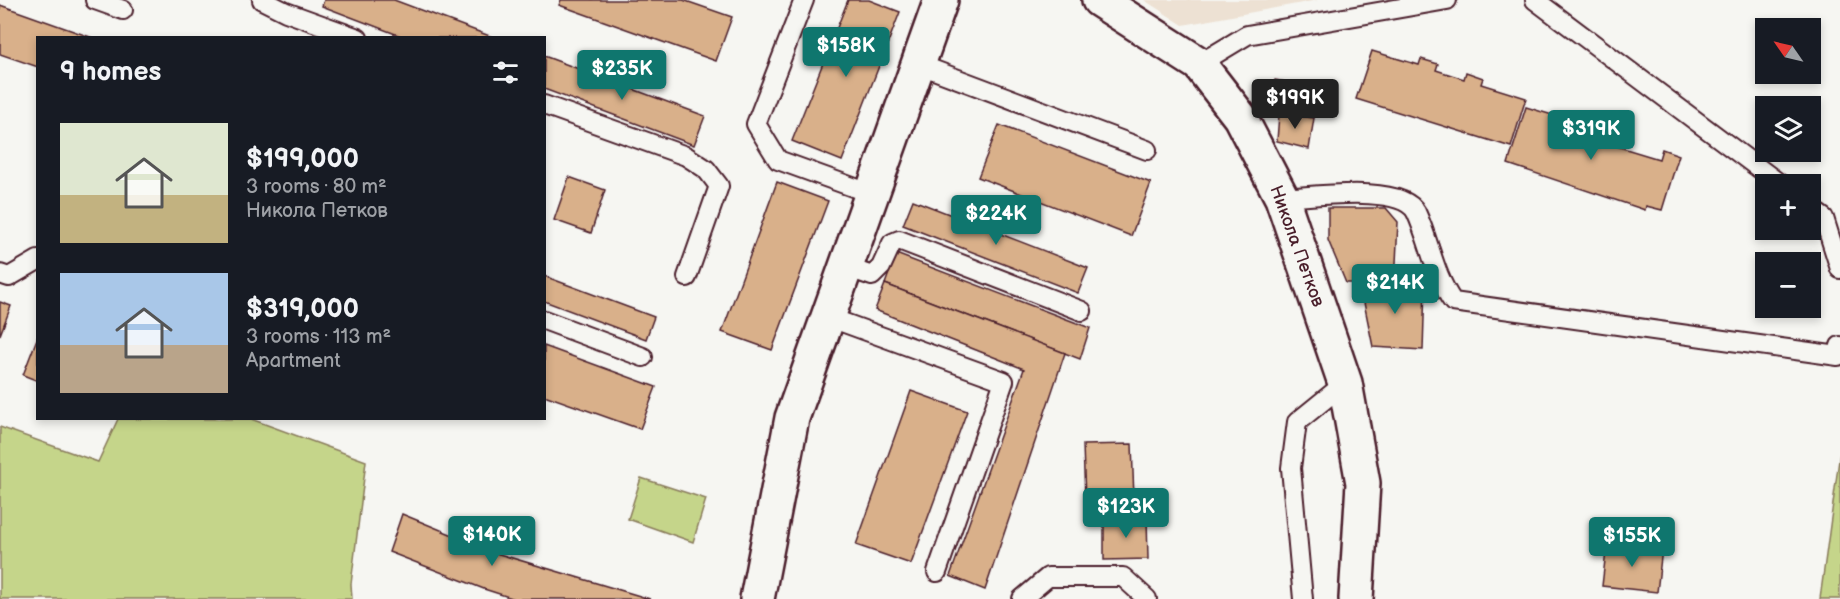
<!DOCTYPE html>
<meta charset="utf-8">
<style>
body{margin:0;font-family:"Balsamiq Sans",sans-serif;background:#242831;color:#f1f3f6;height:100vh;display:flex;flex-direction:column;font-size:22px;white-space:nowrap}
*{box-sizing:border-box;margin:0}
p{font-size:20px;color:#9ea1a6}
.icon{flex:none;width:33px;height:33px;fill:none;stroke:currentColor;stroke-width:2;stroke-linecap:round;stroke-linejoin:round}
.map{position:relative;flex:1;overflow:hidden}
.details{position:absolute;left:36px;top:36px;width:510px;height:384px;display:flex;flex-direction:column;background:#171b24;border-radius:0px;box-shadow:0 3px 9px #0003}
.details>*{flex:none}
.needle{width:39px;rotate:304deg}
.buttons{position:absolute;left:1755px;top:18px;display:grid;gap:12px}
.buttons a{display:grid;place-items:center;width:66px;height:66px;border-radius:0px;background:#171b24;box-shadow:0 3px 9px #0003;font-size:30px}
.price{position:absolute;translate:-50% -51px;padding:0 14px;border-radius:6px;background:#0f766e;color:#fff;font-size:20px;line-height:39px;filter:drop-shadow(0 2px 3px #0008)}
.price::after{content:'';position:absolute;left:50%;top:36px;width:18px;height:14px;margin-left:-9px;background:inherit;clip-path:polygon(0 0,100% 0,50% 100%)}
.price.selected{background:#222;color:#fff}
ul{padding:0;list-style:none}
li{display:flex;align-items:center;gap:18px;height:150px;padding:0 24px}
li span{display:grid;place-items:center;flex:none;width:168px;height:120px;border-radius:0px;color:#555}
li>.icon{margin-inline-start:auto}
span .icon{width:72px;height:72px;fill:#fffc;stroke-width:1}
li b{font-size:26px}
h2{display:flex;justify-content:space-between;align-items:center;height:72px;padding:0 24px;font-size:26px}
.map>svg:first-child{display:block}
</style>
<div class="map">
<svg width="1840" height="599" viewBox="0 0 1840 599">
<rect width="100%" height="100%" fill="#f6f6f2"/>
<filter id="ink" filterUnits="userSpaceOnUse"><feTurbulence type="fractalNoise" baseFrequency=".0167" numOctaves="2"/><feDisplacementMap in="SourceGraphic" scale="12" xChannelSelector="R" yChannelSelector="G"/><feConvolveMatrix kernelMatrix="1 2 1 2 8 2 1 2 1" color-interpolation-filters="sRGB"/></filter>
<g filter="url(#ink)">
<polygon fill="#ede1d3" points="1144,0 1318,0 1183,25"/>
<g fill="#c5d58a" stroke="#887a5a" stroke-width="1.5">
<polygon points="118,419 251,419 366,461 351,584 352,599 0,599 0,427 98,462"/>
<polygon points="1840,452 1840,599 1820,599"/>
<polygon points="641,478 706,499 693,542 628,519"/>
</g>
<g fill="#d9b08a" stroke="#4a1f2b" stroke-width="1.5">
<polygon points="324,0 394,0 495,38 406,38 322,6"/>
<polygon points="561,0 683,0 732,17 716,61 559,5"/>
<polygon points="848,0 869,0 900,12 842,161 792,141"/>
<polygon points="0,5 93,38 38,38 38,67 0,54"/>
<polygon points="1372,51 1419,65 1421,59 1438,64 1436,70 1464,79 1466,72 1483,78 1481,84 1526,98 1511,147 1356,99"/>
<polygon points="544,56 705,116 694,145 544,89"/>
<polygon points="1275,80 1320,88 1314,118 1269,111"/>
<polygon points="1526,107 1618,135 1616,146 1659,159 1662,149 1679,155 1662,210 1646,206 1645,210 1508,164"/>
<polygon points="1279,114 1314,118 1309,149 1277,141"/>
<polygon points="999,125 1151,183 1131,236 978,177"/>
<polygon points="569,177 605,190 591,233 554,220"/>
<polygon points="777,182 828,201 772,350 722,332"/>
<polygon points="913,200 1088,268 1078,293 903,225"/>
<polygon points="1328,208 1386,208 1398,222 1395,283 1346,283 1328,240"/>
<polygon points="896,254 1090,328 1080,359 885,284"/>
<polygon points="544,276 654,317 646,339 544,301"/>
<polygon points="1360,283 1425,285 1423,350 1373,347"/>
<polygon points="885,284 1065,353 985,590 950,576 1024,369 875,310"/>
<polygon points="0,302 11,306 0,335"/>
<polygon points="38,336 38,381 23,375"/>
<polygon points="544,346 656,387 640,429 544,395"/>
<polygon points="911,391 967,411 911,564 856,545"/>
<polygon points="1132,444 1134,499 1085,500 1083,445"/>
<polygon points="402,514 499,554 650,599 515,599 484,589 389,552"/>
<polygon points="1147,518 1148,559 1104,560 1104,519"/>
<polygon points="1607,543 1662,549 1657,592 1602,586"/>
</g>
<g fill="none" stroke-linecap="round" stroke-linejoin="round">
<g stroke="#4a1f2b" stroke-width="22">
<g id="lane">
<polyline points="95,0 123,10"/>
<polyline points="262,0 286,12 358,38"/>
<polyline points="804,0 756,124 778,160 872,194"/>
<polyline points="1535,0 1780,184"/>
<polyline points="918,64 1147,150"/>
<polyline points="1199,64 1247,35 1447,0"/>
<polyline points="544,105 686,156 706,169 719,186 687,277"/>
<path d="M 1282,198 C 1311,197 1401,183 1416,212 C 1430,242 1434,275 1453,302 L 1838,356 L 1840,346"/>
<polyline points="1810,208 1824,218 1840,269"/>
<polyline points="846,267 872,276 881,267 892,243 899,240 1082,311"/>
<polyline points="0,274 9,277 38,260"/>
<polyline points="828,317 1004,381 937,572"/>
<polyline points="544,320 643,357"/>
<polyline points="1022,599 1048,577 1123,577 1147,599"/>
<polyline points="1303,599 1291,468 1297,422 1345,383"/>
</g>
</g>
<g stroke="#4a1f2b" stroke-width="38">
<polyline id="street" points="757,599 792,418 941,0"/>
</g>
<g stroke="#4a1f2b" stroke-width="38">
<polyline id="secondary" points="1099,0 1199,64 1240,117 1282,198 1345,383 1363,483 1356,599"/>
</g>
<use href="#lane" stroke="#f6f6f2" stroke-width="18"/>
<use href="#street" stroke="#f6f6f2" stroke-width="33"/>
<use href="#secondary" stroke="#f6f6f2" stroke-width="33"/>
</g>
</g>
<g text-anchor="middle" dominant-baseline="central" stroke-width="4.5" stroke-linejoin="round" paint-order="stroke">
<g font-size="18" fill="#4a1f2b" stroke="#f6f6f2">
<text transform="translate(1297 246) rotate(70)">Никола Петков</text>
</g>
</g>
</svg>
<div class="buttons">
<a><svg class="needle" viewBox="-14 -14 28 28"><path d="M0-13l5 13h-10z" fill="#e53935"/><path d="M0 13l5-13h-10z" fill="#9ea1a6"/></svg></a>
<a><svg class="icon" aria-label="layers" viewBox="0 0 24 24"><path d="M12 4l9 5-9 5-9-5zM3 14l9 5 9-5"/></svg></a>
<a>+</a>
<a>−</a>
</div>
<b class="price" style="left:846px;top:78px">$158K</b>
<b class="price" style="left:622px;top:101px">$235K</b>
<b class="price selected" style="left:1295px;top:130px">$199K</b>
<b class="price" style="left:1591px;top:161px">$319K</b>
<b class="price" style="left:996px;top:246px">$224K</b>
<b class="price" style="left:1395px;top:315px">$214K</b>
<b class="price" style="left:1126px;top:539px">$123K</b>
<b class="price" style="left:492px;top:567px">$140K</b>
<b class="price" style="left:1632px;top:568px">$155K</b>
<section class="details">
<h2>9 homes<svg class="icon" aria-label="filters" viewBox="0 0 24 24"><path d="M4 7h16M4 17h16"/><circle cx="9" cy="7" r="2"/><circle cx="15" cy="17" r="2"/></svg></h2>
<ul>
<li><span style="background:linear-gradient(#dfe7d0 60%,#c2b280 0)"><svg class="icon" aria-label="home" viewBox="0 0 24 24"><path d="M3 11l9-7 9 7M6 9v11h12V9"/></svg></span><div><b>$199,000</b><p>3 rooms · 80 m²</p><p>Никола Петков</p></div></li>
<li><span style="background:linear-gradient(#a9c7e8 60%,#b9a48a 0)"><svg class="icon" aria-label="home" viewBox="0 0 24 24"><path d="M3 11l9-7 9 7M6 9v11h12V9"/></svg></span><div><b>$319,000</b><p>3 rooms · 113 m²</p><p>Apartment</p></div></li>
</ul>
</section>
</div>
